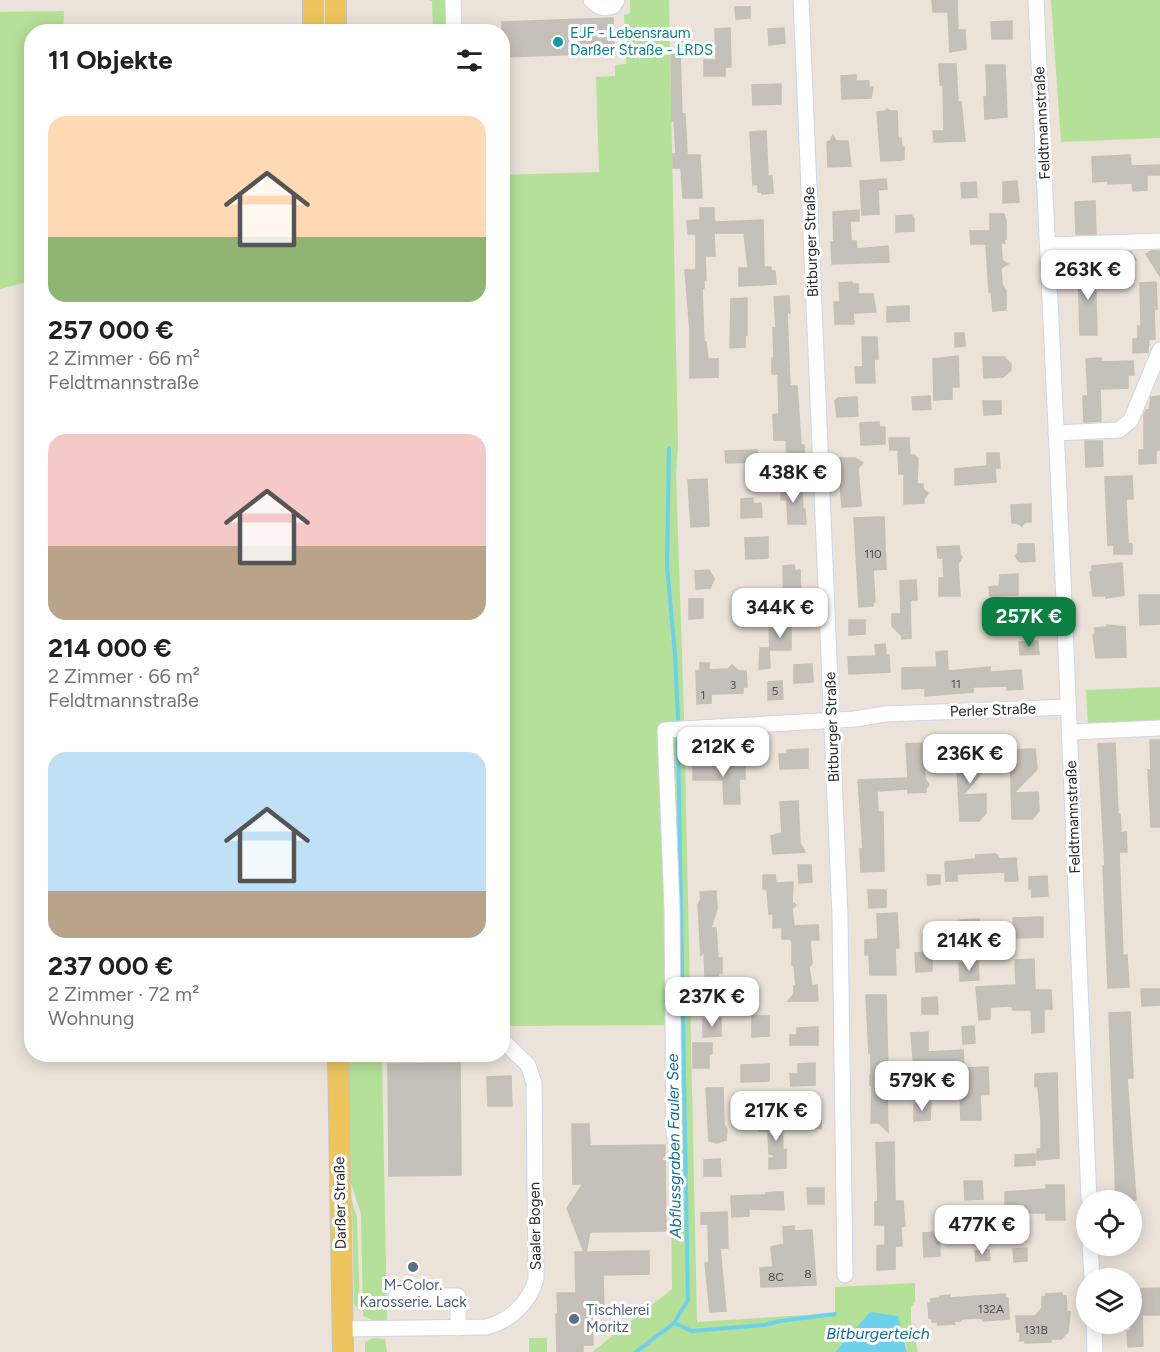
<!DOCTYPE html>
<html lang="de">
<meta charset="utf-8">
<style>
body{margin:0;font-family:Figtree,sans-serif;background:#f6f6f6;color:#202124;height:100vh;display:flex;flex-direction:column;font-size:22px;white-space:nowrap}
*{box-sizing:border-box;margin:0}
p{font-size:20px;color:#757577}
.icon{flex:none;width:33px;height:33px;fill:none;stroke:currentColor;stroke-width:2;stroke-linecap:round;stroke-linejoin:round}
.map{position:relative;flex:1;overflow:hidden}
.side{position:absolute;left:24px;top:24px;width:486px;height:1038px;display:flex;flex-direction:column;background:#fff;border-radius:24px;box-shadow:0 3px 15px #0003}
.side>*{flex:none}
.buttons{position:absolute;left:1076px;top:1190px;display:grid;gap:12px}
.buttons a{display:grid;place-items:center;width:66px;height:66px;border-radius:50%;background:#fff;box-shadow:0 3px 15px #0003;font-size:30px}
.price{position:absolute;translate:-50% -51px;padding:0 14px;border-radius:12px;background:#fff;color:#222;font-size:20px;line-height:39px;filter:drop-shadow(0 2px 3px #0008)}
.price::after{content:'';position:absolute;left:50%;top:36px;width:18px;height:14px;margin-left:-9px;background:inherit;clip-path:polygon(0 0,100% 0,50% 100%)}
.price.active{background:#0b8043;color:#fff}
ul{padding:0;list-style:none}
li{display:grid;align-content:center;gap:12px;height:318px;padding:0 24px}
li span{display:grid;place-items:center;height:186px;border-radius:18px;color:#555}
li>.icon{margin-inline-start:auto}
span .icon{width:108px;height:108px;fill:#fffc;stroke-width:1}
li b{font-size:26px}
h2{display:flex;justify-content:space-between;align-items:center;height:72px;padding:0 24px;font-size:26px}
.map>svg:first-child{display:block}
</style>
<div class="map">
<svg width="1160" height="1352" viewBox="0 0 1160 1352">
<rect width="100%" height="100%" fill="#ebe3da"/>
<g fill="#b4e197">
<polygon points="428,0 449,0 449,31 433,31 432,1"/>
<polygon points="630,0 669,0 678,445 676,475 684,714 697,1322 835,1313 835,1287 915,1283 915,1302 911,1307 911,1321 918,1352 907,1352 906,1342 871,1312 835,1352 592,1352 672,1289 669,1025 505,1026 503,1025 502,175 599,172 596,77 615,76 615,65 626,64 624,15 630,13"/>
<polygon points="1051,0 1160,0 1160,138 1061,142"/>
<polygon points="64,11 63,28 68,28 68,31 32,32 31,281 0,289 0,12"/>
<polygon points="1160,687 1160,722 1088,726 1086,690"/>
<polygon points="403,1056 382,1059 387,1320 375,1321 363,1316 361,1214 351,1183 347,1064 368,1057"/>
<polygon points="347,1186 357,1217 360,1312 354,1304 352,1210"/>
<polygon points="374,1338 385,1339 387,1352 365,1352 365,1342"/>
<rect x="529" y="1338" width="18" height="14"/>
</g>
<polygon fill="#6ed1ec" points="870,1312 898,1316 907,1352 835,1352"/>
<g fill="none" stroke-linecap="round" stroke-linejoin="round">
<g stroke="#6ed1ec" stroke-width="4">
<polyline points="669,448 667,566 675,655 678,719"/>
<polyline points="674,1323 692,1331 764,1325 780,1321 835,1314"/>
<polyline points="636,1352 674,1323 688,1300 678,737"/>
</g>
</g>
<g fill="#c6c0ba" stroke="#c6bfb4" stroke-width="1.5">
<polygon points="932,0 957,0 958,30 965,30 966,49 950,52 948,12 933,12"/>
<polygon points="735,7 750,7 750,18 736,19"/>
<polygon points="613,18 614,53 502,57 502,22"/>
<polygon points="1012,21 1012,39 992,39 991,22"/>
<polygon points="730,28 731,67 725,67 725,76 704,76 704,60 716,60 715,29"/>
<polygon points="784,28 785,43 769,45 768,29"/>
<polygon points="676,30 692,30 692,46 676,47"/>
<polygon points="671,54 680,54 682,114 685,114 687,155 700,155 702,198 683,198 681,168 673,168 673,154 676,154 674,121 672,121"/>
<polygon points="939,64 956,64 958,102 961,102 965,141 934,142 933,131 944,131 943,85 940,85"/>
<polygon points="986,65 1005,65 1007,117 985,119 984,97 987,97"/>
<polygon points="856,75 856,81 869,81 869,87 873,87 871,98 842,99 841,76"/>
<polygon points="781,84 781,104 753,105 752,85"/>
<polygon points="887,109 890,111 897,111 898,139 901,138 902,148 904,147 904,159 902,160 881,161 877,112 885,111"/>
<polygon points="766,131 768,176 772,176 773,193 762,194 762,192 758,192 758,184 753,185 750,132"/>
<polygon points="833,135 836,141 848,141 851,166 828,167 827,142 830,141"/>
<polygon points="1130,155 1131,166 1160,165 1160,175 1147,175 1147,190 1133,191 1132,183 1108,184 1108,181 1093,182 1092,157"/>
<polygon points="886,179 887,189 878,190 879,214 862,215 860,181"/>
<polygon points="1017,181 1019,202 1003,203 1003,182"/>
<polygon points="976,182 977,197 962,198 961,183"/>
<polygon points="1095,201 1096,234 1076,234 1075,202"/>
<polygon points="700,208 714,208 714,220 716,222 763,220 764,267 771,267 771,271 775,271 776,284 739,286 739,268 748,268 744,233 714,233 715,256 705,256 706,280 704,280 704,288 702,288 703,317 704,342 706,342 708,359 718,359 718,377 690,378 690,331 685,270 696,270 696,234 688,234 687,221 700,220"/>
<polygon points="859,210 859,221 850,221 851,241 856,241 857,249 888,246 889,262 832,264 831,242 834,242 833,212"/>
<polygon points="990,214 1004,214 1006,221 1006,239 1004,239 1005,243 1001,243 1002,260 1008,264 1001,268 1002,284 1006,291 1006,310 993,311 991,292 989,292 986,244 971,244 970,231 990,231"/>
<polygon points="911,215 914,218 914,231 896,232 896,216"/>
<polygon points="1151,251 1160,251 1160,276 1146,254"/>
<polygon points="1131,252 1136,260 1125,267 1122,262 1110,270 1102,256 1106,253"/>
<polygon points="1095,266 1097,335 1080,335 1078,267"/>
<polygon points="852,282 852,284 858,284 858,294 873,294 876,312 853,313 854,324 835,324 834,302 840,302 839,283"/>
<polygon points="1156,282 1157,309 1154,309 1155,339 1149,339 1148,352 1133,353 1133,339 1138,339 1138,326 1141,326 1140,283"/>
<polygon points="789,296 790,313 787,313 790,386 797,386 801,445 804,445 805,459 787,460 786,440 774,440 773,415 779,414 778,374 772,374 772,358 774,358 773,328 776,328 774,297"/>
<polygon points="747,298 747,335 745,335 745,347 730,348 731,299"/>
<polygon points="909,306 909,321 887,322 887,307"/>
<polygon points="955,333 964,333 965,346 955,347"/>
<polygon points="862,337 877,337 878,359 874,359 875,383 856,383 855,367 863,367"/>
<polygon points="958,356 959,387 952,387 952,399 934,400 933,359"/>
<polygon points="983,357 1004,357 1011,364 1011,370 1003,377 984,378"/>
<polygon points="1101,358 1101,362 1133,361 1134,375 1128,375 1128,388 1100,389 1101,421 1084,422 1083,396 1088,396 1086,359"/>
<polygon points="930,396 931,409 913,410 912,397"/>
<polygon points="1160,396 1160,450 1156,450 1156,463 1139,464 1139,450 1144,450 1144,415 1146,410 1149,410 1151,397"/>
<polygon points="857,397 858,416 837,417 835,401 838,398"/>
<polygon points="983,401 1001,401 1001,414 984,415"/>
<polygon points="879,422 879,427 885,427 885,444 861,445 860,423"/>
<polygon points="889,438 909,438 910,455 914,455 918,458 917,484 923,484 923,489 928,493 924,499 924,503 904,504 904,474 899,474 898,450 890,450"/>
<polygon points="1085,441 1102,441 1103,466 1086,467"/>
<polygon points="757,450 758,462 726,463 725,451"/>
<polygon points="987,453 999,453 1000,468 995,468 996,482 955,485 955,469 987,466"/>
<polygon points="838,458 855,458 863,463 858,468 861,506 842,507"/>
<polygon points="1132,476 1133,499 1126,499 1128,543 1132,544 1132,554 1114,554 1114,545 1108,545 1105,477"/>
<polygon points="707,479 709,526 691,527 688,480"/>
<polygon points="781,479 791,480 791,493 802,493 803,509 805,509 806,524 788,524 787,500 781,500"/>
<polygon points="753,498 753,504 761,503 762,517 741,518 741,499"/>
<polygon points="1031,504 1031,522 1025,522 1022,526 1017,523 1012,523 1011,505"/>
<polygon points="884,517 886,569 873,570 875,602 873,602 873,606 859,607 854,518"/>
<polygon points="768,537 768,558 746,559 745,538"/>
<polygon points="1018,544 1034,544 1035,561 1020,562 1015,556 1018,553"/>
<polygon points="959,546 960,554 962,557 958,564 960,596 939,596 939,578 944,578 943,558 938,558 937,547"/>
<polygon points="1122,563 1124,595 1106,598 1106,596 1093,596 1090,572 1092,572 1092,566"/>
<polygon points="794,565 795,571 800,570 801,606 784,607 783,566"/>
<polygon points="709,570 714,579 710,588 696,589 695,571"/>
<polygon points="1018,574 1018,595 990,596 989,587 999,586 1000,575"/>
<polygon points="916,580 917,600 910,600 911,638 902,639 902,636 892,626 892,614 901,614 900,581"/>
<polygon points="1139,595 1160,595 1160,624 1140,625"/>
<polygon points="689,599 703,599 703,618 689,619"/>
<polygon points="992,618 1010,618 1011,632 993,632"/>
<polygon points="849,620 865,620 865,634 849,635"/>
<polygon points="1107,625 1125,627 1126,657 1096,658 1093,635 1095,635 1095,628 1107,627"/>
<polygon points="791,628 791,650 770,650 769,629"/>
<polygon points="1038,641 1039,654 1020,655 1019,642"/>
<polygon points="885,644 886,655 889,655 890,672 849,674 848,657 876,656 875,645"/>
<polygon points="760,648 769,648 770,668 759,669"/>
<polygon points="947,651 948,671 990,667 990,672 1021,670 1023,689 1007,690 1007,686 973,687 973,692 925,696 925,688 902,689 902,668 937,667 936,652"/>
<polygon points="700,663 709,663 709,670 728,669 732,665 739,671 746,671 747,687 743,687 743,693 711,694 711,703 697,704 696,671 700,671"/>
<polygon points="812,664 813,682 794,683 794,665"/>
<polygon points="782,681 783,699 768,700 768,682"/>
<polygon points="1150,740 1160,740 1160,827 1151,827 1148,770 1151,770"/>
<polygon points="940,742 941,755 924,755 925,778 929,785 926,788 926,792 908,793 908,789 877,791 878,812 883,812 884,871 861,872 860,849 863,849 858,780 908,778 906,744"/>
<polygon points="1115,743 1118,814 1120,814 1121,833 1126,832 1127,852 1119,852 1123,956 1127,955 1129,987 1108,988 1103,866 1105,866 1098,744"/>
<polygon points="808,749 808,768 780,769 779,754 787,754 787,750"/>
<polygon points="1035,749 1037,769 1014,793 1038,792 1039,811 1032,819 1012,819 1010,750"/>
<polygon points="984,751 984,770 963,795 986,794 986,813 979,821 960,821 956,752"/>
<polygon points="745,761 745,779 739,779 740,804 724,804 723,780 693,780 693,763 709,763 709,765"/>
<polygon points="798,801 800,843 805,852 773,854 771,836 782,833 780,802"/>
<polygon points="996,854 1000,859 1016,858 1018,881 1005,881 1005,872 957,874 957,881 946,881 945,862 976,859 976,855"/>
<polygon points="798,865 811,865 812,882 799,883"/>
<polygon points="763,875 775,875 776,883 793,882 792,902 796,905 792,909 794,926 818,925 819,940 810,940 812,964 809,967 812,986 817,985 818,1001 788,1001 794,994 794,986 796,986 794,965 792,965 792,941 790,939 782,939 782,927 773,928 773,914 769,914 767,889 763,889"/>
<polygon points="927,875 940,875 940,884 928,885"/>
<polygon points="1047,876 1048,896 1032,897 1032,889 1029,889 1029,877"/>
<polygon points="868,890 886,890 886,907 869,908"/>
<polygon points="716,891 717,909 711,928 716,928 718,958 722,958 722,973 718,973 718,976 705,976 704,949 701,956 698,905 701,899 700,892"/>
<polygon points="897,913 899,948 895,948 896,975 870,975 869,955 865,955 865,940 878,939 877,914"/>
<polygon points="1043,917 1043,937 1014,938 1013,918"/>
<polygon points="979,919 980,939 961,940 960,920"/>
<polygon points="932,952 932,971 916,972 915,953"/>
<polygon points="1034,959 1035,990 1051,990 1052,1009 1044,1009 1044,1032 1032,1033 1031,1010 1013,1010 1012,1006 990,1007 990,1019 979,1020 976,987 1016,985 1015,960"/>
<polygon points="978,962 979,980 960,981 959,963"/>
<polygon points="1141,989 1160,989 1160,1005 1142,1006"/>
<polygon points="866,995 886,995 888,1072 890,1073 890,1085 889,1092 887,1093 888,1132 879,1123 871,1123 872,1087 870,1085 870,1075 871,1074 871,1053 869,1053"/>
<polygon points="937,997 938,1014 922,1014 922,998"/>
<polygon points="1130,1012 1133,1078 1127,1078 1136,1200 1116,1200 1109,1013"/>
<polygon points="752,1016 769,1016 769,1036 752,1037"/>
<polygon points="721,1018 721,1036 703,1037 703,1019"/>
<polygon points="974,1026 975,1043 963,1044 962,1027"/>
<polygon points="818,1027 818,1045 790,1045 790,1035 797,1035 797,1028"/>
<polygon points="928,1032 928,1052 963,1050 964,1068 988,1067 989,1094 980,1095 981,1120 961,1120 960,1095 951,1095 950,1075 929,1076 929,1082 915,1082 911,1033"/>
<polygon points="693,1043 712,1043 712,1054 709,1054 709,1068 693,1068"/>
<polygon points="460,1063 461,1175 389,1176 388,1064"/>
<polygon points="815,1063 815,1085 791,1086 790,1074 798,1074 798,1064"/>
<polygon points="769,1064 769,1081 741,1082 741,1065"/>
<polygon points="1057,1073 1059,1158 1037,1160 1037,1149 1041,1149 1041,1120 1038,1086 1035,1087 1035,1074"/>
<polygon points="511,1076 512,1106 488,1106 487,1077"/>
<polygon points="706,1088 723,1088 724,1124 727,1130 726,1140 717,1143 709,1141"/>
<polygon points="931,1103 930,1120 914,1121 914,1104"/>
<polygon points="804,1111 821,1111 821,1128 805,1129"/>
<polygon points="775,1113 782,1116 783,1150 786,1149 786,1168 769,1169 769,1158 773,1158 774,1155 769,1154 768,1131 759,1131"/>
<polygon points="572,1124 589,1124 590,1146 665,1145 665,1156 662,1157 662,1161 665,1161 666,1231 590,1232 586,1252 649,1251 649,1274 603,1275 604,1312 592,1312 593,1345 583,1345 583,1352 557,1352 556,1314 558,1314 557,1293 576,1293 575,1252 584,1252 567,1208 583,1184 573,1184"/>
<polygon points="894,1142 895,1201 903,1201 905,1226 901,1227 902,1246 895,1246 895,1269 877,1270 877,1246 885,1245 885,1225 875,1225 875,1202 878,1201 876,1143"/>
<polygon points="1035,1154 1035,1165 1015,1166 1015,1155"/>
<polygon points="720,1159 721,1176 704,1176 704,1160"/>
<polygon points="964,1181 982,1181 983,1199 965,1200"/>
<polygon points="1046,1185 1064,1185 1065,1220 1046,1220 1046,1213 1025,1213 1025,1204 1005,1204 1005,1192 1046,1189"/>
<polygon points="807,1188 824,1188 824,1204 808,1204"/>
<polygon points="776,1192 783,1192 784,1210 749,1209 749,1216 732,1217 731,1196 766,1195 766,1193"/>
<polygon points="727,1212 728,1248 720,1248 726,1311 710,1312 705,1263 709,1263 708,1224 701,1224 701,1213"/>
<polygon points="794,1226 794,1231 812,1230 816,1285 761,1287 760,1268 773,1267 771,1247 784,1244 783,1227"/>
<polygon points="939,1232 940,1256 924,1257 923,1233"/>
<polygon points="1027,1248 1027,1261 1014,1262 1013,1249"/>
<polygon points="989,1250 990,1260 976,1261 975,1251"/>
<polygon points="1160,1288 1160,1315 1142,1315 1143,1346 1128,1347 1127,1331 1131,1331 1131,1289"/>
<polygon points="1062,1293 1062,1296 1066,1296 1067,1312 1070,1312 1068,1332 1061,1339 1051,1339 1051,1342 1025,1343 1025,1340 1020,1341 1020,1332 1017,1332 1016,1316 1035,1316 1042,1308 1042,1297 1046,1296 1046,1294"/>
<polygon points="1005,1294 1005,1298 1008,1298 1009,1319 983,1321 983,1318 960,1319 961,1321 954,1321 955,1324 938,1325 938,1322 932,1322 932,1318 929,1318 928,1303 931,1303 931,1299 940,1298 940,1296 950,1295 950,1298"/>
</g>
<g fill="none" stroke-linecap="round" stroke-linejoin="round">
<g stroke="#d0d4e2" stroke-width="17">
<g id="minor">
<polyline points="453,0 454,32"/>
<path d="M 591,0 C 598,7 604,10 613,6 L 617,0"/>
<polyline points="801,0 840,916 845,1275"/>
<polyline points="1036,0 1063,578 1089,1200"/>
<polyline points="1048,245 1160,241"/>
<polyline points="1056,433 1119,430 1131,420 1160,350"/>
<polyline points="1070,732 1160,728"/>
<polyline points="674,1134 672,909 665,730 855,719 885,714 1069,707"/>
<polyline points="1090,1245 1092,1278"/>
<polyline points="396,1296 458,1296 458,1328"/>
<polyline points="1094,1323 1095,1352"/>
<path d="M 343,1329 L 486,1327 C 509,1322 530,1302 536,1279 L 534,1083 L 528,1065 L 502,1040"/>
</g>
</g>
<g stroke="#c3c3c3" stroke-width="22">
<g id="major">
<polyline points="313,0 313,32"/>
<polyline points="336,32 336,0"/>
<polyline points="338,1054 343,1352"/>
</g>
</g>
<use href="#minor" stroke="#fff" stroke-width="15"/>
<use href="#major" stroke="#eec55c" stroke-width="20"/>
</g>
<circle fill="#0f9aa8" stroke="#fff" stroke-width="2" cx="558" cy="42" r="6"/>
<g fill="#5c6f8a" stroke="#fff" stroke-width="2">
<circle cx="413" cy="1267" r="6"/>
<circle cx="574" cy="1319" r="6"/>
</g>
<g text-anchor="middle" dominant-baseline="central" stroke-width="6" stroke-linejoin="round" paint-order="stroke">
<g font-size="12" fill="#504f4d">
<text x="873" y="554">110</text>
<text x="956" y="684">11</text>
<text x="733" y="685">3</text>
<text x="775" y="691">5</text>
<text x="703" y="695">1</text>
<text x="808" y="1274">8</text>
<text x="776" y="1277">8C</text>
<text x="991" y="1309">132A</text>
<text x="1036" y="1330">131B</text>
</g>
<g font-size="15" fill="#0d838f" stroke="#fff" text-anchor="start">
<text x="570" y="33">EJF - Lebensraum<tspan x="570" dy="17">Darßer Straße - LRDS</tspan></text>
</g>
<g font-size="15" fill="#292929" stroke="#fff">
<text transform="translate(1042 123) rotate(-93)">Feldtmannstraße</text>
<text transform="translate(811 242) rotate(-92)">Bitburger Straße</text>
<text transform="translate(993 710) rotate(-2)">Perler Straße</text>
<text transform="translate(832 727) rotate(-92)">Bitburger Straße</text>
<text transform="translate(1073 817) rotate(-92)">Feldtmannstraße</text>
<text transform="translate(340 1203) rotate(-91)">Darßer Straße</text>
<text transform="translate(535 1226) rotate(-91)">Saaler Bogen</text>
</g>
<g font-size="15" fill="#4e5e75" stroke="#fff">
<text x="413" y="1285">M-Color.<tspan x="413" dy="17">Karosserie. Lack</tspan></text>
<text x="586" y="1310" text-anchor="start">Tischlerei<tspan x="586" dy="17">Moritz</tspan></text>
</g>
<g font-size="16" font-style="italic" fill="#0f6e96" stroke="#fff">
<text transform="translate(674 1146) rotate(-91)">Abflussgraben Fauler See</text>
<text x="878" y="1333">Bitburgerteich</text>
</g>
</g>
</svg>
<div class="buttons">
<a><svg class="icon" aria-label="locate" viewBox="0 0 24 24"><circle cx="12" cy="12" r="6"/><path d="M12 2v4M12 18v4M2 12h4M18 12h4"/></svg></a>
<a><svg class="icon" aria-label="layers" viewBox="0 0 24 24"><path d="M12 4l9 5-9 5-9-5zM3 14l9 5 9-5"/></svg></a>
</div>
<b class="price" style="left:1088px;top:301px">263K €</b>
<b class="price" style="left:793px;top:504px">438K €</b>
<b class="price" style="left:780px;top:639px">344K €</b>
<b class="price active" style="left:1029px;top:648px">257K €</b>
<b class="price" style="left:723px;top:778px">212K €</b>
<b class="price" style="left:970px;top:785px">236K €</b>
<b class="price" style="left:969px;top:972px">214K €</b>
<b class="price" style="left:712px;top:1028px">237K €</b>
<b class="price" style="left:922px;top:1112px">579K €</b>
<b class="price" style="left:776px;top:1142px">217K €</b>
<b class="price" style="left:982px;top:1256px">477K €</b>
<section class="side">
<h2>11 Objekte<svg class="icon" aria-label="filters" viewBox="0 0 24 24"><path d="M4 7h16M4 17h16"/><circle cx="9" cy="7" r="2"/><circle cx="15" cy="17" r="2"/></svg></h2>
<ul>
<li><span style="background:linear-gradient(#ffd9b3 65%,#8fb573 0)"><svg class="icon" aria-label="home" viewBox="0 0 24 24"><path d="M3 11l9-7 9 7M6 9v11h12V9"/></svg></span><div><b>257 000 €</b><p>2 Zimmer · 66 m²</p><p>Feldtmannstraße</p></div></li>
<li><span style="background:linear-gradient(#f6c9c9 60%,#b9a48a 0)"><svg class="icon" aria-label="home" viewBox="0 0 24 24"><path d="M3 11l9-7 9 7M6 9v11h12V9"/></svg></span><div><b>214 000 €</b><p>2 Zimmer · 66 m²</p><p>Feldtmannstraße</p></div></li>
<li><span style="background:linear-gradient(#bfe0f5 75%,#b9a48a 0)"><svg class="icon" aria-label="home" viewBox="0 0 24 24"><path d="M3 11l9-7 9 7M6 9v11h12V9"/></svg></span><div><b>237 000 €</b><p>2 Zimmer · 72 m²</p><p>Wohnung</p></div></li>
</ul>
</section>
</div>
